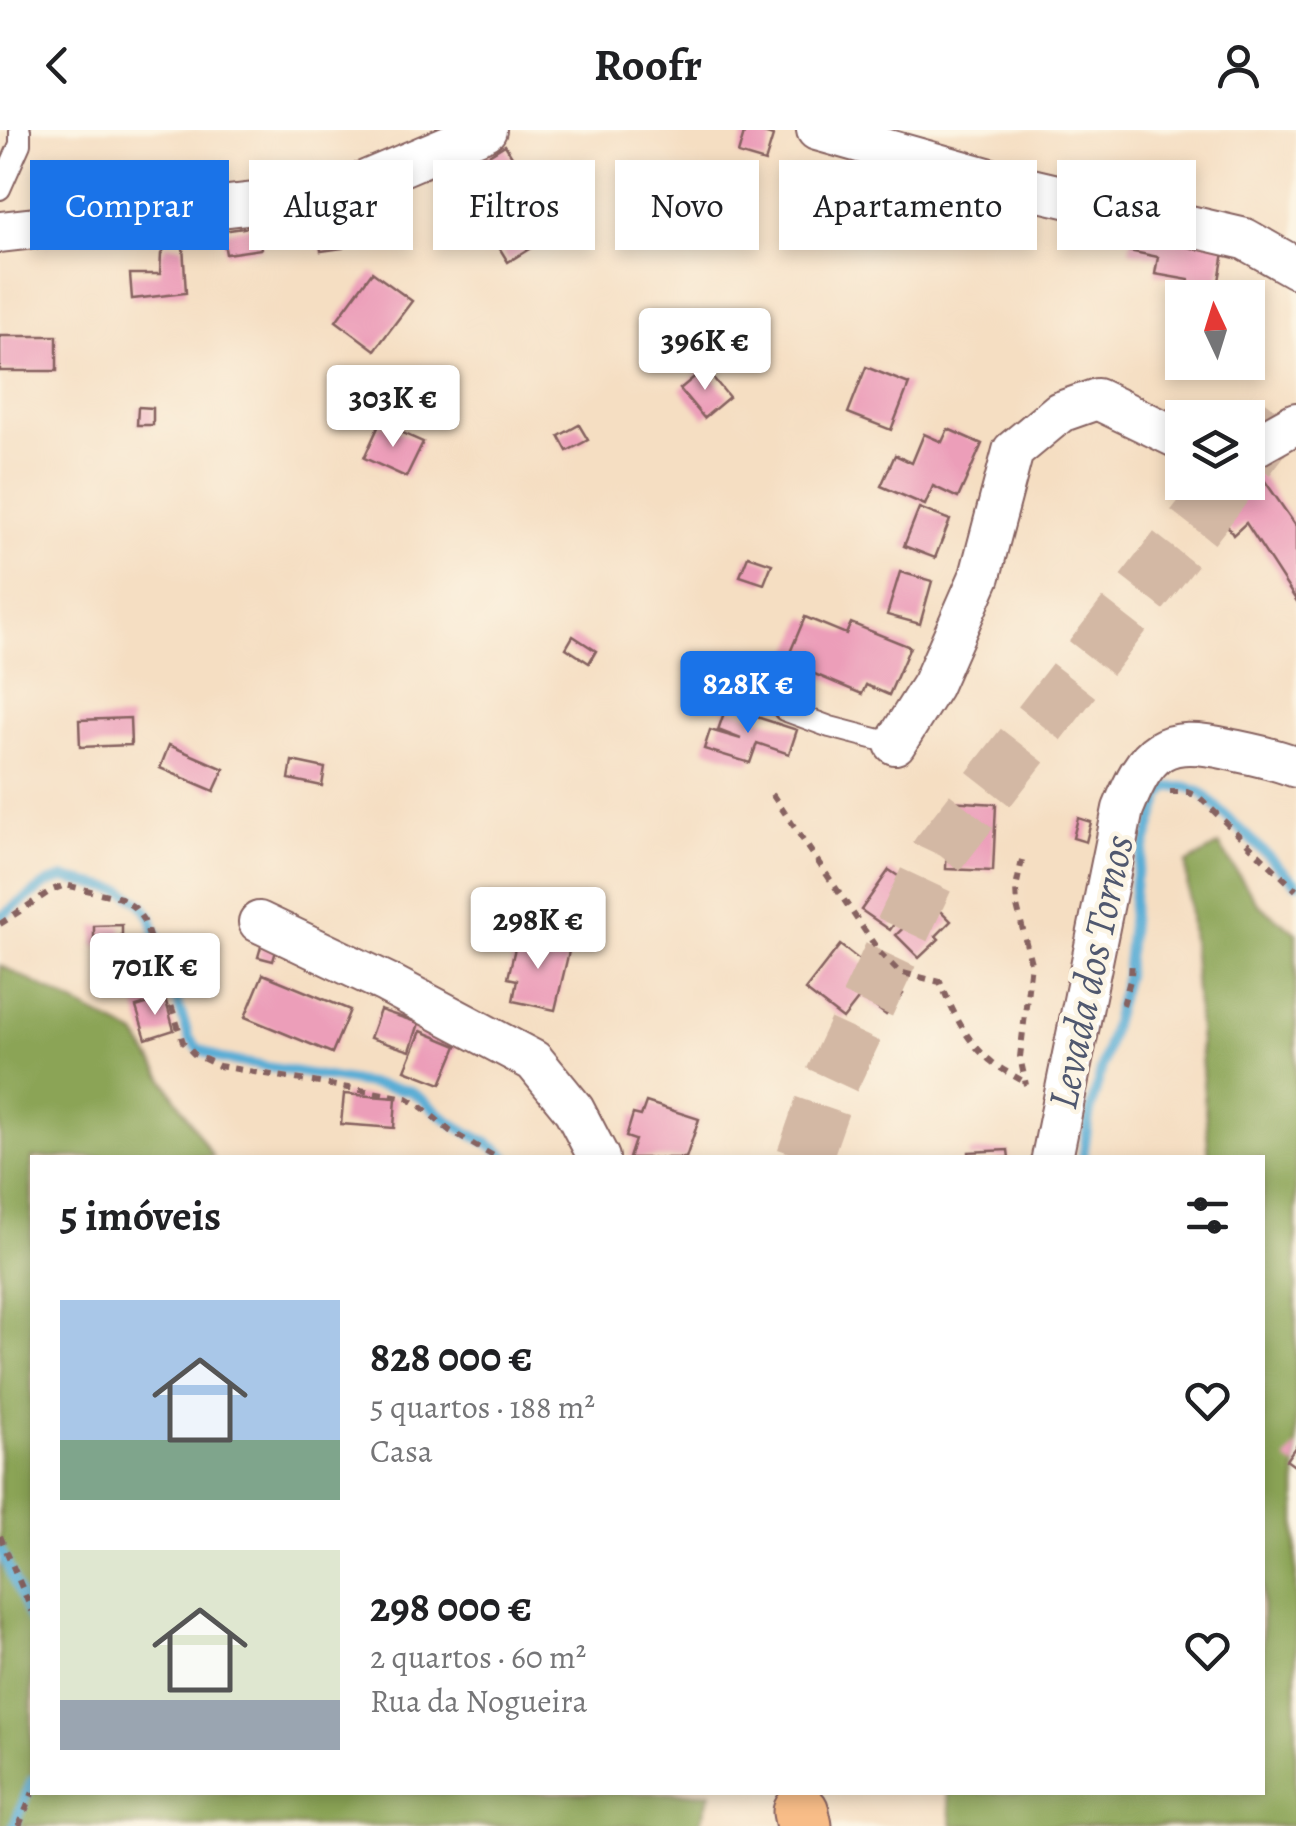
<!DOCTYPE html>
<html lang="pt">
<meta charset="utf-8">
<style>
body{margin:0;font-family:Alegreya,serif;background:#f6f6f6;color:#202124;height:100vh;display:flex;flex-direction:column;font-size:38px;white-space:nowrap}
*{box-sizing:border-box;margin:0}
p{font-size:32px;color:#757577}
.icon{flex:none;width:55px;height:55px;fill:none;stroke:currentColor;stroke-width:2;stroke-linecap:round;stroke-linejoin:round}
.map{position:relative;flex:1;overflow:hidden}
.sheet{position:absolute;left:30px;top:1025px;width:1235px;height:640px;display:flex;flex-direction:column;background:#fff;border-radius:0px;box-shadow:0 5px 15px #0003}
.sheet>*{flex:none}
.guide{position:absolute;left:30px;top:30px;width:1238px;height:90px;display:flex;gap:20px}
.needle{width:65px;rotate:356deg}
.controls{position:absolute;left:1165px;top:150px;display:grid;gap:20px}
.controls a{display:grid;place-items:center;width:100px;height:100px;border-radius:0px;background:#fff;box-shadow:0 5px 15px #0003;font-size:50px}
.price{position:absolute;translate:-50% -85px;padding:0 22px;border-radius:10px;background:#fff;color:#222;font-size:32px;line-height:65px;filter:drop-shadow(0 2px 5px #0008)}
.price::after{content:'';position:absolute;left:50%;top:60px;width:30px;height:22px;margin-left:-15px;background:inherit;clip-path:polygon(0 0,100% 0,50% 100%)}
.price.selected{background:#1a73e8;color:#fff}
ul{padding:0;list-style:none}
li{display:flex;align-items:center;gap:30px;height:250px;padding:0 30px}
li span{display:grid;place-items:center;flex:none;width:280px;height:200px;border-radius:0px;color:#555}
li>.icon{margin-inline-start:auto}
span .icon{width:120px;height:120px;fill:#fffc;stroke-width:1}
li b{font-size:42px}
h2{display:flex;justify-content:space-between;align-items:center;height:120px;padding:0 30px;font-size:42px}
.chip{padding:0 35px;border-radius:0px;background:#fff;box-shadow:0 5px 15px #0003;font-size:35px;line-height:90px}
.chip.selected{background:#1a73e8;color:#fff}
header{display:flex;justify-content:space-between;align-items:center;height:130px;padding:0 30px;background:#fff;font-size:45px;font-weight:700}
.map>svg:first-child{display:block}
</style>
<header><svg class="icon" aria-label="back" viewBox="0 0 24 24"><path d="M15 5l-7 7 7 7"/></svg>Roofr<svg class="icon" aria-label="person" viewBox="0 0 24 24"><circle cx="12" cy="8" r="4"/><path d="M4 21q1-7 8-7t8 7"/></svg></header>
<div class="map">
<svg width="1296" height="1696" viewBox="0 0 1296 1696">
<rect width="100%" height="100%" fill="#fcf5e5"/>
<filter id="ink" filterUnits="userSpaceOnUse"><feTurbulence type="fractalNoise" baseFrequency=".01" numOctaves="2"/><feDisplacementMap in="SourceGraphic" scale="20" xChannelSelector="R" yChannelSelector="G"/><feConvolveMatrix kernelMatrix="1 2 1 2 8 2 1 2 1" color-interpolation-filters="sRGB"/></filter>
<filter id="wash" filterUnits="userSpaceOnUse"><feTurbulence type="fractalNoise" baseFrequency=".0048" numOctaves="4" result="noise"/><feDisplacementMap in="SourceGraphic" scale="40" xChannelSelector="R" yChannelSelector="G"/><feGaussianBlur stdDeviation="2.25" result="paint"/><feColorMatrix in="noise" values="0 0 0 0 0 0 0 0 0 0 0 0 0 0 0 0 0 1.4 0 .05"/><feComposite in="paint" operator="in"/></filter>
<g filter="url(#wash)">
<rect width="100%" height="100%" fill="#f5dec2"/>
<g fill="#8ba456" stroke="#6a6240" stroke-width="2.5">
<polygon points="1219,715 1258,774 1296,803 1296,1696 953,1696 947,1663 1262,1662 1262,1028 1209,1027 1186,734"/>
<polygon points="0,835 136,905 213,1027 32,1028 32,1662 711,1663 699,1696 0,1696"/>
</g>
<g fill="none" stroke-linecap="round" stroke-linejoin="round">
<g stroke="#5aadd5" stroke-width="10">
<path d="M 0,787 L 48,753 L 64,748 L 124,761 L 141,773 L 151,788 L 189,908 L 198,918 L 221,929 L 410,961 C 427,971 440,986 457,996 C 473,1007 494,1013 507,1028"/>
<polyline points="1083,1028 1089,986 1126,846 1135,749 1161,666 1168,657 1188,657 1202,663 1296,753"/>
<polyline points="0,1419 32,1493"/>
<polyline points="14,1696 32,1650"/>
</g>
</g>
<g id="blocks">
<g fill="#ec9eb9">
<polygon points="745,0 754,0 773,6 765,32 738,24"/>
<polygon points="505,15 558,101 508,132 455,46"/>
<polygon points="363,76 366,99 341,103 343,118 321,121 319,105 310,106 306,83"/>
<polygon points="1134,94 1226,111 1216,168 1186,168 1189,150 1155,144 1158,127 1129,121"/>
<polygon points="258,96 261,119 226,124 222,101"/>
<polygon points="167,115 183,116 186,163 132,169 130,144 160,144 161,124"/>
<polygon points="372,142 412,171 375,220 336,191"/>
<rect x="0" y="206" width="57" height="35"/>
<polygon points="866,237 909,254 891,300 848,283"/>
<polygon points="705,238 729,267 704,288 680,259"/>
<polygon points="138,277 153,278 153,295 137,295"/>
<polygon points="380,293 423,312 406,347 364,328"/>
<polygon points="579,295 588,310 567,321 559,306"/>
<polygon points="948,299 982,314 958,368 933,356 925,375 881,356 895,325 912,333 924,304 942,312"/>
<polygon points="1258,341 1296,396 1296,470 1246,393 1233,405 1202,352 1248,352 1248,343"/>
<polygon points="919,378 950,390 935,428 904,416"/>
<polygon points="748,426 772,434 764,454 740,446"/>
<polygon points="900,442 932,451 920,494 887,485"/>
<polygon points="805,487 846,504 851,493 910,517 889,565 866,555 862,564 786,532"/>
<polygon points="573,506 596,521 589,533 566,518"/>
<polygon points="726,577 797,600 789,624 757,613 750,633 704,619 710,600 741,609 718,600"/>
<polygon points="130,588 131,615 80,617 79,590"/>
<polygon points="169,615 224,639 214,661 160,638"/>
<polygon points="292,631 325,638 322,656 289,649"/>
<polygon points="948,671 996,674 993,741 946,739"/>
<polygon points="1078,688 1091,692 1086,712 1073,708"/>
<polygon points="889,740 918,759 890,800 861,780"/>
<polygon points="931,771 951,791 936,806 939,809 919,828 896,805"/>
<polygon points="122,795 122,816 94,816 94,796"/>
<polygon points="518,805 570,817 555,880 513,871 517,850 508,848"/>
<polygon points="264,806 279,810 273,831 258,827"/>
<polygon points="840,815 903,864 886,885 861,866 843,889 805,860"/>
<polygon points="263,844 350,880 332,923 245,887"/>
<polygon points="165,868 174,900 146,909 136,877"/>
<polygon points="380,880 419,893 410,921 370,908"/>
<polygon points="421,901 457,916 441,954 405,940"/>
<polygon points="344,964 396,968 394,998 341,994"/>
<polygon points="646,972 699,989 686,1028 629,1028 635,1010 626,1007 633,984 641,986"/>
<polygon points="1008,1020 1009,1028 969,1028 969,1022"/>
<polygon points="1296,1316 1296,1337 1286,1330"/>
</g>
</g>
</g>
<g filter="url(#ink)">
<use href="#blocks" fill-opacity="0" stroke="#866260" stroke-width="2.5"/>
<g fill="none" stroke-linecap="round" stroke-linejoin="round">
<g stroke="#d3b8a4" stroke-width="55" stroke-dasharray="55 28" stroke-linecap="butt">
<polyline points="1248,328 1296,266"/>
<polyline points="804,1028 829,956 938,724 1228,352"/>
</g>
<g stroke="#866260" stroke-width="24">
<g id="service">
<polyline points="0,59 20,14 20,0"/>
<polyline points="784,580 830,597 895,614"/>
</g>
</g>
<g stroke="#866260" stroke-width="44">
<g id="minor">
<polyline points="817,0 1001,52 1245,109 1296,138"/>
<polyline points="0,102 335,64 486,0"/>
<polyline points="1248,320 1296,293"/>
<polyline points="895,614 932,555 980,446 1013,321 1060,282 1097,269 1182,310"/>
<polyline points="259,792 387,853 534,931 574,980 599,1028"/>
<path d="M 1052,1028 L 1123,679 C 1147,620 1163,604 1228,619 C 1251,624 1274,628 1296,637"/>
</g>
</g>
<g stroke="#866260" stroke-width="59">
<polyline id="primary" points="801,1682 804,1696"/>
</g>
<g stroke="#866260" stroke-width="6" stroke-dasharray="8 8" stroke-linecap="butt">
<polyline points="1170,662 1187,662 1199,667 1296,760"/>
<path d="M 772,664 L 880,823 L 899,842 L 940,852 C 953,881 965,911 992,932 C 1002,940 1015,946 1026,953"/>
<polyline points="1022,730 1016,758 1017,776 1031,833 1020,927 1026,955"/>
<polyline points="0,794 52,760 65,755 121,768 135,778 144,791 183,912 194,924 219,936 407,968 423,978 450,1001 497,1028"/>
<polyline points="1123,875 1131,847 1132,829"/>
<polyline points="0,1406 32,1481"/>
<polyline points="19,1696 33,1662"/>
</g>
<use href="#service" stroke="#fff" stroke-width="20"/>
<use href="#minor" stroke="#fff" stroke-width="40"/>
<use href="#primary" stroke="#f8bd88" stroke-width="55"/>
</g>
</g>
<g text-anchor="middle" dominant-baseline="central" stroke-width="9" stroke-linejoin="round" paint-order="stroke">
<g font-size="42" font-style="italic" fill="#50586f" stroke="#fcf5e5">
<text transform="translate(1090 842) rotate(-78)">Levada dos Tornos</text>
</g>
</g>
</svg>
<div class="controls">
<a><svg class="needle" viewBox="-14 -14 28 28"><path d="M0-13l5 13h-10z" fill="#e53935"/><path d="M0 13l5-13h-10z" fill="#757577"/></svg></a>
<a><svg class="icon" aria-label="layers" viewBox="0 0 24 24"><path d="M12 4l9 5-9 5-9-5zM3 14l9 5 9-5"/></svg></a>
</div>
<b class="price" style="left:705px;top:263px">396K €</b>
<b class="price" style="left:393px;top:320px">303K €</b>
<b class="price selected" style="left:748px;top:606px">828K €</b>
<b class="price" style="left:538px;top:842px">298K €</b>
<b class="price" style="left:155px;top:888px">701K €</b>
<div class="guide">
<a class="chip selected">Comprar</a>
<a class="chip">Alugar</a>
<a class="chip">Filtros</a>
<a class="chip">Novo</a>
<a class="chip">Apartamento</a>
<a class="chip">Casa</a>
</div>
<section class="sheet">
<h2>5 imóveis<svg class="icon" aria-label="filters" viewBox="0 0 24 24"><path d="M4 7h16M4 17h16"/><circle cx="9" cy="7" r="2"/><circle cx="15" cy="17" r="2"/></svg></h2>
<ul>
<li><span style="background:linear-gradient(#a9c7e8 70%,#7fa58c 0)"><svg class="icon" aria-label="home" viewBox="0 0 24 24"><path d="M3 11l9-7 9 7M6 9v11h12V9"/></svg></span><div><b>828 000 €</b><p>5 quartos · 188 m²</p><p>Casa</p></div><svg class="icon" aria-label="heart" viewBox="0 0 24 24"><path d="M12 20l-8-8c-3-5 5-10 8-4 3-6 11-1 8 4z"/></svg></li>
<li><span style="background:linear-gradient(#dfe7d0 75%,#9aa5b1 0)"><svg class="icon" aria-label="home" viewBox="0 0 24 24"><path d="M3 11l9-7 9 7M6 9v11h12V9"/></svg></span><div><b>298 000 €</b><p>2 quartos · 60 m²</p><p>Rua da Nogueira</p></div><svg class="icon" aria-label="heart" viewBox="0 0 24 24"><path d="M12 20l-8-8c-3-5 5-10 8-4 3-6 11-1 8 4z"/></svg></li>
</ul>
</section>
</div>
